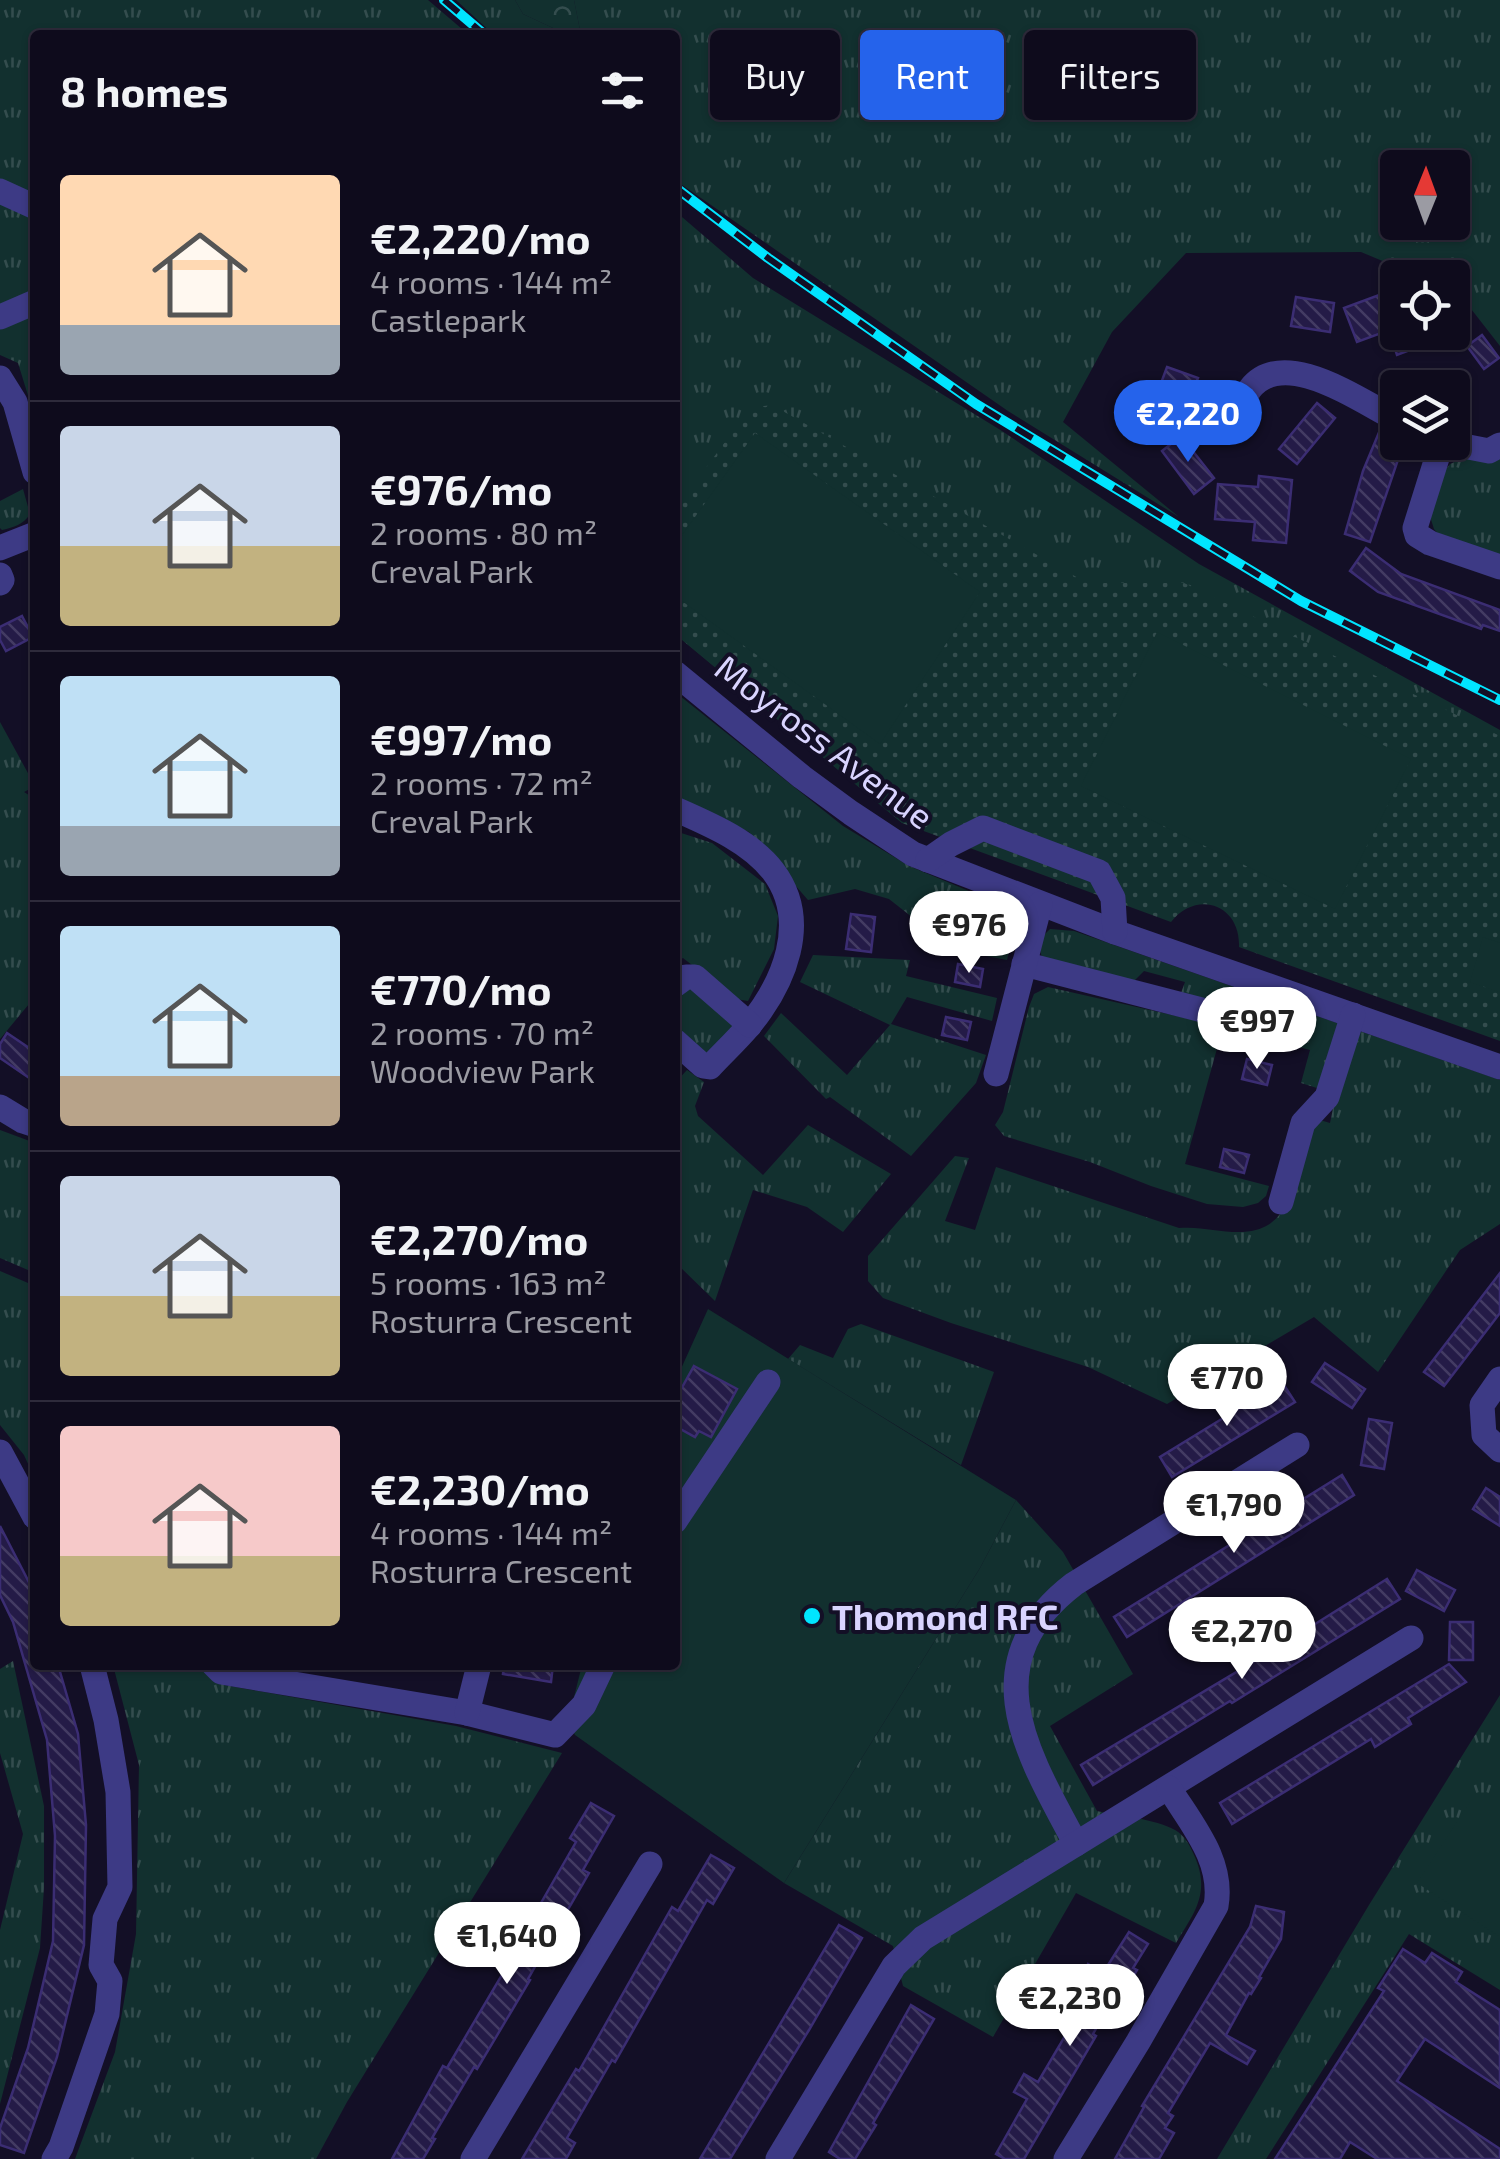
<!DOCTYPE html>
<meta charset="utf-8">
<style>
body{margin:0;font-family:"Exo 2",sans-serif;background:#1c1929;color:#f1f3f6;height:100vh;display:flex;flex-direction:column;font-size:38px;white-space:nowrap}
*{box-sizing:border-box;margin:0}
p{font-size:32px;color:#9b9ba3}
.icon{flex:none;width:55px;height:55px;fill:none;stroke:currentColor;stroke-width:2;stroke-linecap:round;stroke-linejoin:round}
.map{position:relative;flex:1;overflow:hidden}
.sheet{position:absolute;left:30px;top:30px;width:650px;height:1640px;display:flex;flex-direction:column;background:#0e0b1c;border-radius:10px;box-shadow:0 2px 8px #0004,0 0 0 2px #2e2b3b}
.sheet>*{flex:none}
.banner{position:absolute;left:710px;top:30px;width:640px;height:90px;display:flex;gap:20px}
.needle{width:65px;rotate:1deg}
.fabs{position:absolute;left:1380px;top:150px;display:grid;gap:20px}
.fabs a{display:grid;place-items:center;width:90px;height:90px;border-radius:10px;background:#0e0b1c;box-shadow:0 2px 8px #0004,0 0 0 2px #2e2b3b;font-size:50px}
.price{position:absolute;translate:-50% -85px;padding:0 22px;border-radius:35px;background:#fff;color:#222;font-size:32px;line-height:65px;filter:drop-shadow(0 2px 5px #0008)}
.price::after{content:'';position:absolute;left:50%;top:60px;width:30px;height:22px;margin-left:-15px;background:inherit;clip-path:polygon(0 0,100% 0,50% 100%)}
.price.active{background:#2563eb;color:#fff}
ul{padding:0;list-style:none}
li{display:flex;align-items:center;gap:30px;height:250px;padding:0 30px}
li+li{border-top:2px solid #2e2b3b}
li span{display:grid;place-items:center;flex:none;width:280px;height:200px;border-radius:10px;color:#555}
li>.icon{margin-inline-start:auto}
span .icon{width:120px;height:120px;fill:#fffc;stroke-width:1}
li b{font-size:42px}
h2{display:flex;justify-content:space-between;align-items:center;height:120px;padding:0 30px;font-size:42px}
.chip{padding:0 35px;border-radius:10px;background:#0e0b1c;box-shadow:0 2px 8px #0004,0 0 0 2px #2e2b3b;font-size:35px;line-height:90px}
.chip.active{background:#2563eb;color:#fff}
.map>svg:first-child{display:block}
</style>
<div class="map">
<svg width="1500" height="2159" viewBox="0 0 1500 2159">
<defs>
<pattern id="grass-tufts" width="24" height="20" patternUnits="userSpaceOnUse" patternTransform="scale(2.5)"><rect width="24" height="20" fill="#12302f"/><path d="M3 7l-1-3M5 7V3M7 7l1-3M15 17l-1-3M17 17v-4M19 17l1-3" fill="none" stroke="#344d4e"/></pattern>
<pattern id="forest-crowns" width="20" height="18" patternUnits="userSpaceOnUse" patternTransform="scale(2.5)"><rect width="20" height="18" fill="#12302f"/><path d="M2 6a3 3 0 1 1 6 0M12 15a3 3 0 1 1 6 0" fill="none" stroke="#344d4e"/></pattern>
<pattern id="park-dots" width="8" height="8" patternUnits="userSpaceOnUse" patternTransform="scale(2.5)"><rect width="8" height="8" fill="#12302f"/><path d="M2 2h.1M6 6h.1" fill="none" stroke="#344d4e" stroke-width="1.8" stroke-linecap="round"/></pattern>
<pattern id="building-back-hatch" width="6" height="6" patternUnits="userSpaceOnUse" patternTransform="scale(2.5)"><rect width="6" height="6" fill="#241b47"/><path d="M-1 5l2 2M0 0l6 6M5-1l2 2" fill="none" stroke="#433b63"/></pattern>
</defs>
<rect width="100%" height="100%" fill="#130f26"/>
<g fill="url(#grass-tufts)" fill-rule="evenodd">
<polygon points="0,0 428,0 469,35 35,35 35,418 18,363 0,355"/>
<polygon points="456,0 515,0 523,14 568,35 494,35"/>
<path d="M 574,0 L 1500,0 L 1500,346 L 1468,305 L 1471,299 L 1453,291 L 1452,278 L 1421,277 L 1361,252 L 1186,253 L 1112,332 L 1063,422 L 1179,517 L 1008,411 L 675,180 L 675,35 L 581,35 ZM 1398,168 L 1452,168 L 1452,222 L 1398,222 Z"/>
<polygon points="675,211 753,278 1002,431 1199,564 1500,730 1500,835 1245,901 988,790 902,823 675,634"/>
<polygon points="1500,456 1500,556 1443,540 1434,529 1429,513 1443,473 1450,464 1464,458"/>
<path d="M 23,489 L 30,514 C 23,525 14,527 2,530 L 0,528 L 0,501 Z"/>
<polygon points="675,692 843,826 909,866 1019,912 1007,960 918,943 917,921 889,899 855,889 808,900 749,832 675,797"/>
<polygon points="0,722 35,786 24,792 35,799 35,1003 29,1004 0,1039"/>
<polygon points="675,831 712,843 765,884 778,916 774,949 748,1001 736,999 683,958 675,962"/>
<path d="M 1050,929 L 1074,931 L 1500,1080 L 1500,1224 L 1460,1250 L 1378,1372 L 1314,1317 L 1167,1404 L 1088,1367 L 951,1323 L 883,1298 L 868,1281 L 868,1256 L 955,1156 L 969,1158 L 945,1221 L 975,1230 L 996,1167 L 1179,1228 C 1201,1226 1221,1233 1243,1232 C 1284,1230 1290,1197 1300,1165 C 1304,1149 1309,1134 1313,1118 L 1330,1123 L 1336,1094 L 1301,1083 L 1310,1050 L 1223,1027 L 1185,1164 L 1269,1186 L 1266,1196 L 1258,1203 L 1243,1207 L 1207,1204 L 1151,1186 L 1090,1162 L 1004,1136 L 995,1125 L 1003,1112 L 1029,1007 L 1034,994 L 1048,987 L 1212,1024 L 1217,1002 L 1181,993 L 1185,982 L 1144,971 L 1133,982 L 1042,958 L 1038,941 Z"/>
<polygon points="813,955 910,960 906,976 997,998 992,1021 907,997 891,1024 986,1055 976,1083 911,1156 830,1097 826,1099 764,1036 781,1013 847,1075 890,1025 800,982"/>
<polygon points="685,988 695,990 733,1023 731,1031 704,1055 675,1030 675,998"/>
<polygon points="687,1070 704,1082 695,1106 698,1116 763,1175 808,1125 891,1174 843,1232 807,1207 753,1190 715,1301 675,1262 675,1083"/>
<polygon points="0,1130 35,1143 35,1273 0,1258"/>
<polygon points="0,1271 35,1286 35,1479 24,1455 0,1425"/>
<polygon points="861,1324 994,1372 961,1465 788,1359 800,1345 833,1358 848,1329"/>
<path d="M 1016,1500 L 1063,1552 L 1133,1674 L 1050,1726 L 1097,1811 C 1120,1816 1155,1819 1175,1830 C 1185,1836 1189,1844 1194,1855 C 1211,1892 1195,1912 1176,1943 L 1076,1893 L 993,2037 L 903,1986 L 893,1946 L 784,1883 L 980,1568 Z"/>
<polygon points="13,1661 44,1806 44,1888 40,1948 0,2104 0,1930 23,1834 0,1753 0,1669"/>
<polygon points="113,1665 202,1665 224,1685 456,1726 562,1753 347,2102 316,2159 75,2159 115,2052 136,1934 139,1765"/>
<polygon points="1500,1695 1500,1990 1409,1934 1266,2159 1217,2159 1369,1905"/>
</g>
<polygon fill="url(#forest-crowns)" points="515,0 574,0 581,35 568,35 523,14"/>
<path fill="url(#park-dots)" d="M 772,405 L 1087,583 L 1184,583 L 1500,736 L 1500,1041 L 1239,947 C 1241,905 1197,889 1171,922 L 902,823 L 675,634 L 675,510 L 750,408 Z"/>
<g fill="#12302f">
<polygon points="755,433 980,592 880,744 675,596 675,545"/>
<polygon points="1157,632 1411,759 1335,909 1081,786"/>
<polygon points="1483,937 1500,943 1500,992 1470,982"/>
<polygon points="708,1309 1016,1500 980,1568 784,1883 575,1735 568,1721 582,1665 675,1665 675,1382"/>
<polygon points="1470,1802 1500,1822 1500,1937 1417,1883"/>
</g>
<g fill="url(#building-back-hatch)" stroke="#3b2d73" stroke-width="2.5">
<polygon points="1398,288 1398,327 1357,342 1344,308"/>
<polygon points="1296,297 1334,303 1330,332 1291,326"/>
<polygon points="1389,332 1453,332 1453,334 1397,355"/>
<polygon points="1482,335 1499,358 1484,369 1467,346"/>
<polygon points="1167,367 1198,378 1177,430 1148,418"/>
<polygon points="1317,403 1335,418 1297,464 1279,449"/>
<polygon points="1380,430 1398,436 1398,442 1404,442 1370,542 1345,534 1363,471"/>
<polygon points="1181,436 1214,478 1194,494 1162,451"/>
<polygon points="1259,476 1292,480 1286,543 1253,540 1255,522 1215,519 1218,484 1258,487"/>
<polygon points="1366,548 1401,574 1500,610 1500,631 1483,625 1481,629 1378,592 1350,571"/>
<polygon points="22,616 33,637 6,651 0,640 0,627"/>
<polygon points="851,914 875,917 871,952 846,949"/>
<polygon points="958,964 983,969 980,987 955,982"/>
<polygon points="946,1017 971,1022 967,1040 942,1035"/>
<polygon points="7,1033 35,1052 35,1082 0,1058 0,1044"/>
<polygon points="1247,1059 1272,1065 1267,1085 1242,1079"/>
<polygon points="1224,1149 1249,1155 1244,1173 1220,1167"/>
<polygon points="1500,1273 1500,1313 1444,1386 1424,1372"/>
<polygon points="1325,1363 1365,1389 1352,1408 1312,1382"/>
<polygon points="694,1366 737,1389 711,1437 699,1431 695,1437 675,1426 675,1400"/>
<polygon points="1282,1382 1295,1402 1172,1477 1160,1457"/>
<polygon points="1369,1419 1392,1423 1384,1469 1361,1465"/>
<polygon points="1342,1475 1354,1495 1127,1637 1114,1617"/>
<polygon points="1486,1488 1500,1497 1500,1526 1473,1509"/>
<polygon points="0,1526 35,1594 35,1665 58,1665 78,1734 86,1825 84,1945 57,2057 24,2153 0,2145 0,2128 28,2048 53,1941 55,1836 47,1740 13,1622 0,1595"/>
<polygon points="1417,1570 1455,1590 1444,1611 1406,1591"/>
<polygon points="1387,1579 1400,1599 1248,1693 1232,1703 1230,1701 1093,1785 1081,1765 1280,1646"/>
<polygon points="1450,1622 1473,1622 1473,1660 1449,1660"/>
<polygon points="1449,1664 1466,1682 1408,1718 1411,1724 1375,1747 1371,1739 1232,1824 1220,1803"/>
<polygon points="504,1665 553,1665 551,1682 503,1674"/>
<polygon points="591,1803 614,1816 583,1870 589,1873 528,1979 530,1980 477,2069 474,2067 432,2138 435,2139 423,2159 392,2159 443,2066 447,2068 516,1951 514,1950 576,1842 570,1838"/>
<polygon points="711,1855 734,1868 713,1904 707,1900 615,2062 612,2060 567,2138 575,2143 566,2159 522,2159 576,2069 579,2071 672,1907 678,1911"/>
<polygon points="1256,1906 1284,1912 1281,1939 1259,1977 1261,1978 1251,1994 1249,1993 1226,2035 1255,2051 1247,2064 1210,2043 1168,2113 1173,2116 1165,2128 1174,2133 1159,2159 1115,2159 1144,2107 1142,2106 1250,1927"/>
<polygon points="839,1925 862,1938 809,2030 730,2159 700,2159"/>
<polygon points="1129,1932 1148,1944 1133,1968 1137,1970 1119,2000 1114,1997 1093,2034 1096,2036 1024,2159 1005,2159 996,2154 1027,2099 1014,2092 1024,2074 1038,2082 1078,2014 1093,1988 1079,1980 1088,1964 1103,1973"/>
<polygon points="1403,1949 1425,1963 1432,1953 1462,1972 1456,1982 1500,2010 1500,2088 1425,2039 1397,2081 1500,2149 1500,2159 1377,2159 1350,2142 1340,2159 1275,2159 1384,1991 1378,1988"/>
<polygon points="911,2005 934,2019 873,2123 876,2125 855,2159 840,2159 829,2152"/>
</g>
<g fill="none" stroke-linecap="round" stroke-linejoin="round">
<g stroke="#3d3a85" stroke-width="25">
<polyline points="0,191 35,207"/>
<polyline points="0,317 35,302"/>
<polyline points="0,378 15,402 35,472"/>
<path d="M 1237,426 C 1240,414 1242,399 1250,389 C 1284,345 1361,402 1398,420"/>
<polyline points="1442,442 1415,528 1417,535 1430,543 1500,567"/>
<polyline points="1443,442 1489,451 1500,445"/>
<polyline points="0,548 35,534"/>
<polyline points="0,575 2,580 0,583"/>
<polyline points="675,673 802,777 851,813 913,854 1115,932 1500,1067"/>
<path d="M 675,809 C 709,824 750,841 773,871 C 811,921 784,984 748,1027 C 736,1041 722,1054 710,1067 L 703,1066 L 675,1041"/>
<polyline points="928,860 951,844 983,828 1099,872 1113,898 1115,932"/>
<polyline points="1024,964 1206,1011"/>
<polyline points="675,985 686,977 695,977 750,1025"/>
<polyline points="996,1074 1040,904"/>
<polyline points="0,1107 23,1121 35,1125"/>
<polyline points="1281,1202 1303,1123 1327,1097 1353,1015"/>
<polyline points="1500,1379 1482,1405 1484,1435 1500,1450"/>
<polyline points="0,1452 35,1517"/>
<polyline points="675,1521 768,1382"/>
<polyline points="214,1665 221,1672 467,1713 555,1735 584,1705 603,1665"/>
<polyline points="467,1713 479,1665"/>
<path d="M 1076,1844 C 1027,1753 971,1663 1074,1584 L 1297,1445"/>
<polyline points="54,2159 61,2147 107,2014 110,1981 101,1965 105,1919 120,1887 118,1792 106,1720 92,1665"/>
<polyline points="473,2159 650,1864"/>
<polyline points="778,2159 894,1966 923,1938 1411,1638"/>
<path d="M 1066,2159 L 1138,2042 L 1216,1906 C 1224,1861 1192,1825 1169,1788"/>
</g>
<g stroke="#00e5ff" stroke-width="10">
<g id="rail">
<polyline points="444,0 485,35"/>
<polyline points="675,187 768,258 976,404 1301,601 1500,700"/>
</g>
</g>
<use href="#rail" stroke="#130f26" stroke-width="6" stroke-dasharray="19" stroke-linecap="butt"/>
</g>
<circle fill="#00e5ff" stroke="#130f26" stroke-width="4" cx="812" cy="1616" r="10"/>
<g text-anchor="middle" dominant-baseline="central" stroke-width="8" stroke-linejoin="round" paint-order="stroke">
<g font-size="35" fill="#d9d4ff" stroke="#130f26">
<text transform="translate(825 741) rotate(37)">Moyross Avenue</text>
</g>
<g font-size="35" font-weight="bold" fill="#d9d4ff" stroke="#130f26" text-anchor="start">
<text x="832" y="1616">Thomond RFC</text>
</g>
</g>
</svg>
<div class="fabs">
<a><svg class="needle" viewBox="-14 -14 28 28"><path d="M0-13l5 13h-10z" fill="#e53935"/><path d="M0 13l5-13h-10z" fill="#9b9ba3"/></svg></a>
<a><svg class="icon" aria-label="locate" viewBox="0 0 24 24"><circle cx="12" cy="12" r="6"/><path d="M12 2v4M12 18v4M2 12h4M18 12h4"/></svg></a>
<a><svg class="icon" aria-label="layers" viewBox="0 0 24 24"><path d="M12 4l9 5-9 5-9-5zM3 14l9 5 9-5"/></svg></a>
</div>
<b class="price active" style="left:1188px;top:465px">€2,220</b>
<b class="price" style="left:969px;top:976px">€976</b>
<b class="price" style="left:1257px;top:1072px">€997</b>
<b class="price" style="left:1227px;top:1429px">€770</b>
<b class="price" style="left:1234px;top:1556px">€1,790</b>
<b class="price" style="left:1242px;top:1682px">€2,270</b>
<b class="price" style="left:507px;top:1987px">€1,640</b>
<b class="price" style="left:1070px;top:2049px">€2,230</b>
<div class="banner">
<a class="chip">Buy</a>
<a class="chip active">Rent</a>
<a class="chip">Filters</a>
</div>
<section class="sheet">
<h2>8 homes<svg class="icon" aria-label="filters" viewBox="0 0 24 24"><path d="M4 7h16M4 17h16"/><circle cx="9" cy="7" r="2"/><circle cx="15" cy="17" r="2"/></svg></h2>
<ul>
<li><span style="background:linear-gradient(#ffd9b3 75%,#9aa5b1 0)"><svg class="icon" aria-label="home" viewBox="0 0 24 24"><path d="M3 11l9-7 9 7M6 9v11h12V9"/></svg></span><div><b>€2,220/mo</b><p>4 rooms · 144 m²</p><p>Castlepark</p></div></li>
<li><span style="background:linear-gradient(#c9d6e8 60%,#c2b280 0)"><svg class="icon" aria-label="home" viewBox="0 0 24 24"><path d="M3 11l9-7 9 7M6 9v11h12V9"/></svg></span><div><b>€976/mo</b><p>2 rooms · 80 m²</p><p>Creval Park</p></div></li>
<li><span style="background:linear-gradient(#bfe0f5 75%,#9aa5b1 0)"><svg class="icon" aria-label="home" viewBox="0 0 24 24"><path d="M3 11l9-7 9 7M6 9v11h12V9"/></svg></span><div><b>€997/mo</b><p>2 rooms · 72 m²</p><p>Creval Park</p></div></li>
<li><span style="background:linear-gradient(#bfe0f5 75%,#b9a48a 0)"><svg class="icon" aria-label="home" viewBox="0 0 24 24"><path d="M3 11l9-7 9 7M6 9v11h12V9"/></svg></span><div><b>€770/mo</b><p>2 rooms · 70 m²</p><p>Woodview Park</p></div></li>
<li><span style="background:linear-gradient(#c9d6e8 60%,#c2b280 0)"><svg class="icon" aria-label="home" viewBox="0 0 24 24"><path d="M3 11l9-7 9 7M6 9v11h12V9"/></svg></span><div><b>€2,270/mo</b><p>5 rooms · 163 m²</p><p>Rosturra Crescent</p></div></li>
<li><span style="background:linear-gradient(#f6c9c9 65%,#c2b280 0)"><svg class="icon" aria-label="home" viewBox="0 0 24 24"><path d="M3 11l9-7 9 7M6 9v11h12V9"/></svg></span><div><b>€2,230/mo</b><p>4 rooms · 144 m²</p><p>Rosturra Crescent</p></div></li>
</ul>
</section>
</div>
